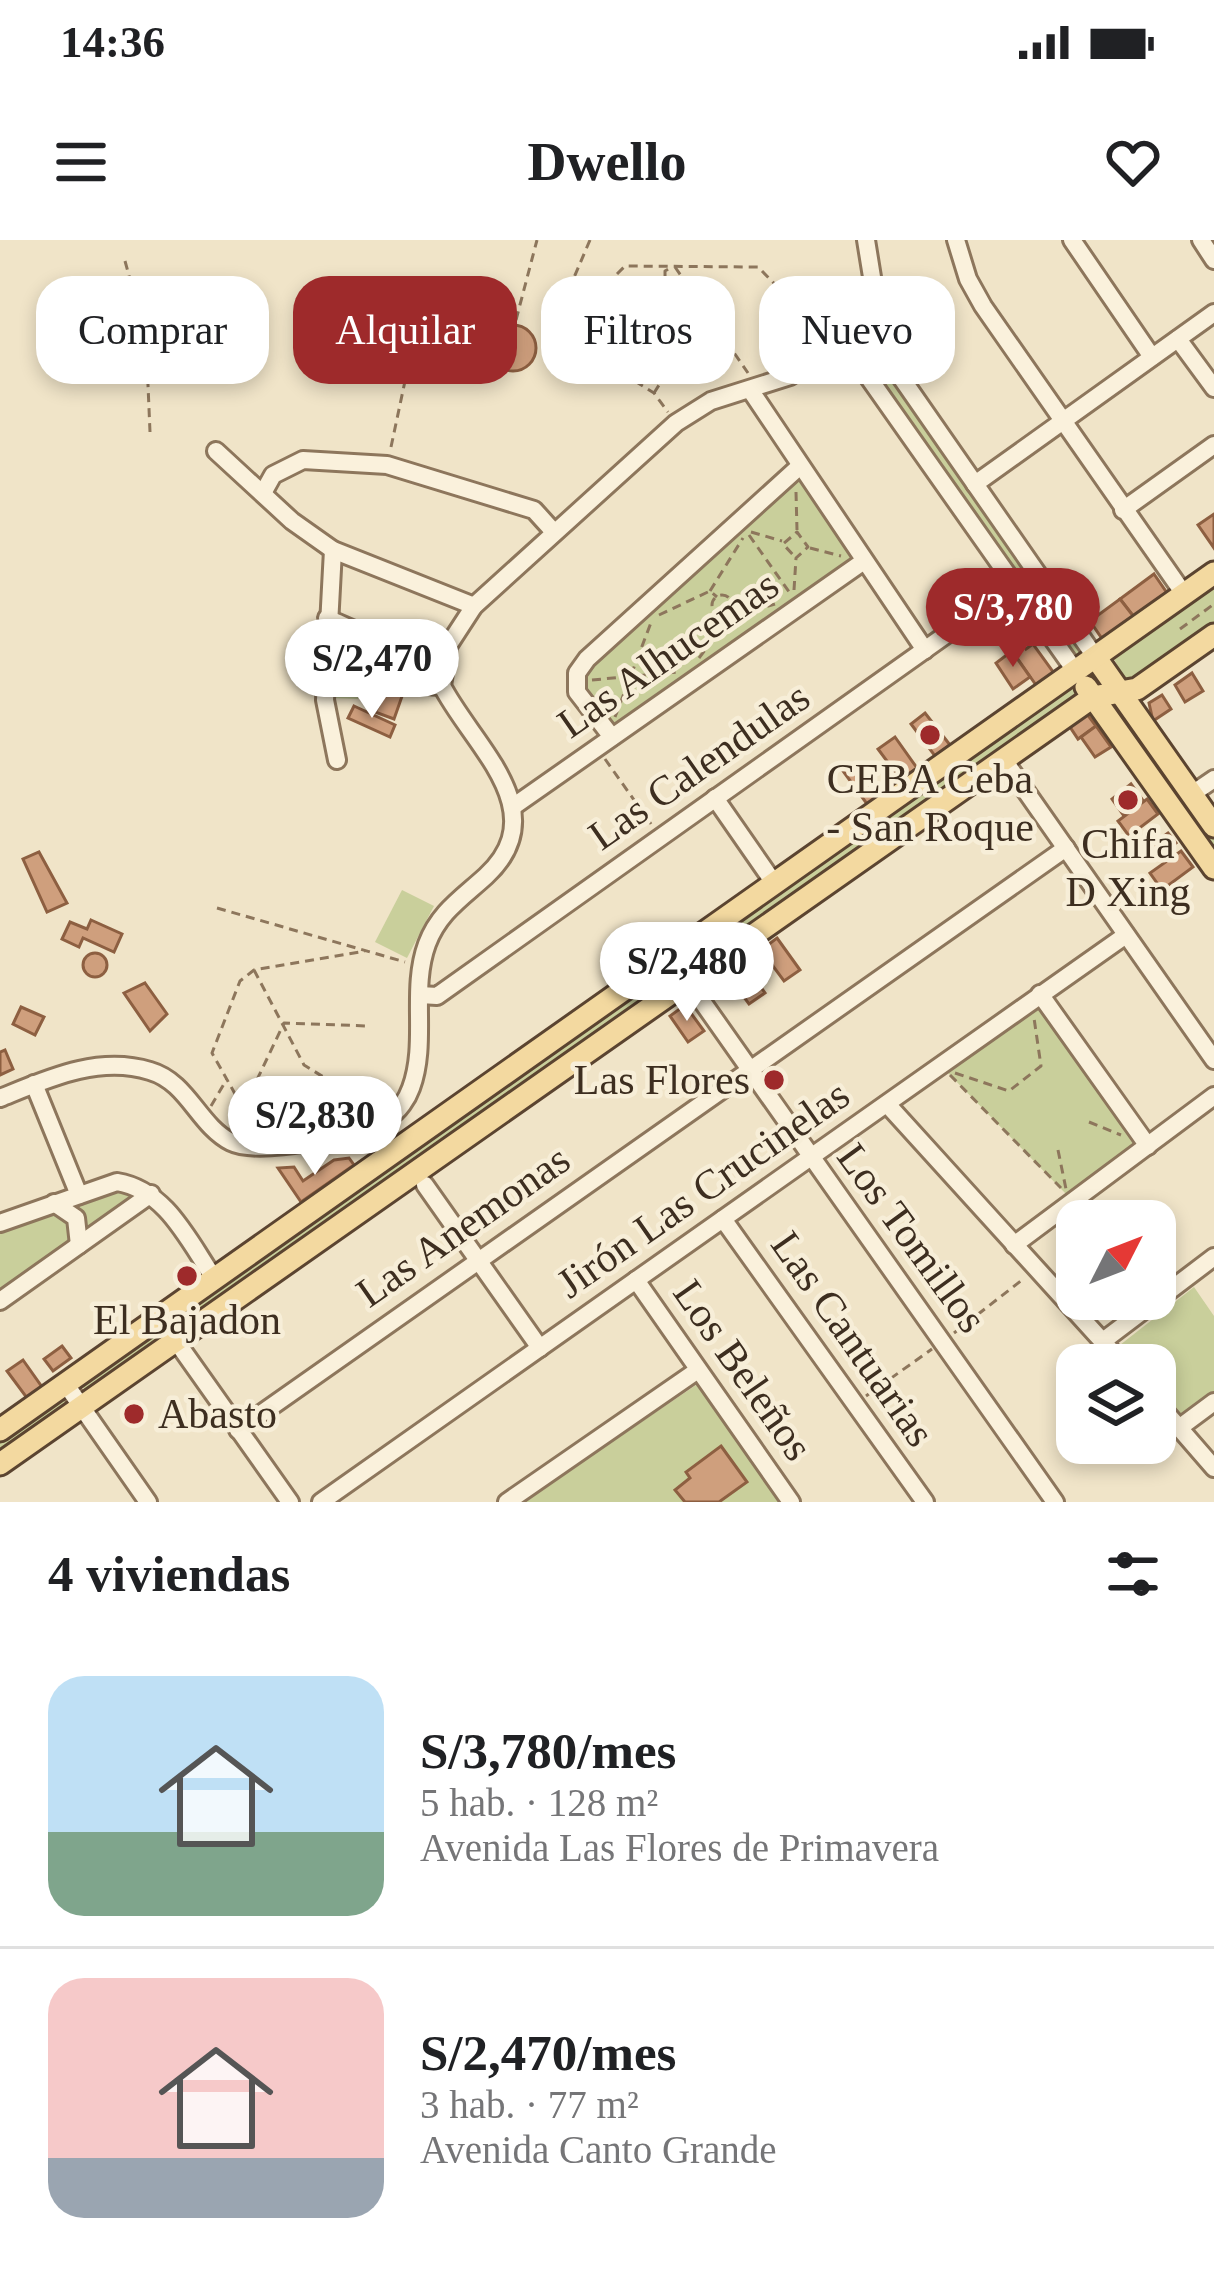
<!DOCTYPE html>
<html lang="es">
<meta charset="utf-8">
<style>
body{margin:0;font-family:Georgia,serif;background:#f6f6f6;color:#202124;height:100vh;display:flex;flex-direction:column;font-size:45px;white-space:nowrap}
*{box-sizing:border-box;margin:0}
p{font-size:39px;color:#757577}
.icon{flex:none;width:66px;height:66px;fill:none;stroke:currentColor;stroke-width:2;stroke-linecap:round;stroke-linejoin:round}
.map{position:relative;height:1262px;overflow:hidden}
.sheet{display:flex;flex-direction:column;background:#fff;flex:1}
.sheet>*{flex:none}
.hud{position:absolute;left:36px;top:36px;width:1143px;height:108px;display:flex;gap:24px}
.needle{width:78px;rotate:48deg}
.fabs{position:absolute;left:1056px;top:960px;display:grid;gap:24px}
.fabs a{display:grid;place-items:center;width:120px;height:120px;border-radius:24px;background:#fff;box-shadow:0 6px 18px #0003;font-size:60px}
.price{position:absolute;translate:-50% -102px;padding:0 27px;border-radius:42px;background:#fff;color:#222;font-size:39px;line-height:78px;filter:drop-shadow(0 3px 6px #0008)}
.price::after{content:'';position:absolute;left:50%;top:72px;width:36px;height:27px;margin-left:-18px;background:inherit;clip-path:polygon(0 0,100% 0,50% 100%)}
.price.selected{background:#9e2a2b;color:#fff}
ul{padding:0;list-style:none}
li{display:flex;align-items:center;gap:36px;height:300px;padding:0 48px}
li+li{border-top:3px solid #e0e0e0}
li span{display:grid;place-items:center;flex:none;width:336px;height:240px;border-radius:36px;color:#555}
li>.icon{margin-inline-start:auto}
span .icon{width:144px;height:144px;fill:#fffc;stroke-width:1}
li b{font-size:51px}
h2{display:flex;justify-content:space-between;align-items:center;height:144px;padding:0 48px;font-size:51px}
.tag{padding:0 42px;border-radius:36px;background:#fff;box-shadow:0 6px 18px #0003;font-size:42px;line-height:108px}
.tag.selected{background:#9e2a2b;color:#fff}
.status{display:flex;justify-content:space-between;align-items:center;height:84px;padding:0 60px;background:#fff;direction:ltr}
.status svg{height:33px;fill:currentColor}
header{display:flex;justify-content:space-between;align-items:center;height:156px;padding:0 48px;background:#fff;font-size:54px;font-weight:600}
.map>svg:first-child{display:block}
</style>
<div class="status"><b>14:36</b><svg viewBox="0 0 49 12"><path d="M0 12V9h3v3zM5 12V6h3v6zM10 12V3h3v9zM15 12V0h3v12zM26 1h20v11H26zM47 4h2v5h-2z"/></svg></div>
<header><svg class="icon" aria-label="menu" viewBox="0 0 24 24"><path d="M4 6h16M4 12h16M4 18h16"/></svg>Dwello<svg class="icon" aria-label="heart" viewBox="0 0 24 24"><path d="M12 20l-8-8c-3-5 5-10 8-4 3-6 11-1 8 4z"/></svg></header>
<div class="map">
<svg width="1214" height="1262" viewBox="0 0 1214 1262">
<rect width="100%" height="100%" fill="#f0e4c8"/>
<g fill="#c9cf9b">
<polygon points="865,103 869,104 1083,409 1071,418 858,110"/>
<polygon points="794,240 803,242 855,319 613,486 583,447 594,422"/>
<polygon points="1214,343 1214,384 1126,442 1112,415"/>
<polygon points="334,402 360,403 358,459 332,458"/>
<polygon points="1075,444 1083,455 693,727 686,716"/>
<polygon points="1128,473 1214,596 1214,614 1119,477"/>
<polygon points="402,650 434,666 407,718 375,702"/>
<polygon points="668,729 674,741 86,1154 81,1143"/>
<polygon points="1039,765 1137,902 1067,955 948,833"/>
<polygon points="116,948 138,952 84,994 68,963"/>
<polygon points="47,971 63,972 74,991 67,1004 0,1052 0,990"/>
<polygon points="1194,1047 1214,1076 1214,1152 1181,1177 1155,1146 1155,1125 1137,1125 1120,1105"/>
<polygon points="699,1143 783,1262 523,1262"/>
<polygon points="64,1155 74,1164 0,1220 0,1200"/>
</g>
<g fill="#cf9f7d" stroke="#8d5f41" stroke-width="3">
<circle cx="513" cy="108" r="23"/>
<polygon points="1214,274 1214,308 1198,285"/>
<polygon points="1154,334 1167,353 1134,377 1120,359"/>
<polygon points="1120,359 1134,377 1103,400 1090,381"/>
<polygon points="1023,404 1026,409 1033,404 1054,433 1036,445 1012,411"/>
<polygon points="1012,411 1030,437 1013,449 996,423"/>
<polygon points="365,421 389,431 385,442 360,432"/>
<polygon points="1192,433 1203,451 1185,462 1175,445"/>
<polygon points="393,440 406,445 394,479 375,472"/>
<polygon points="1162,455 1171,469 1153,481 1149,463"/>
<polygon points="354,466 395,485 390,497 348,478"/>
<polygon points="925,473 950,505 935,516 911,484"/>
<polygon points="1087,474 1096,486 1078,499 1070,487"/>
<polygon points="1096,486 1111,507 1095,517 1081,497"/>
<polygon points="895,497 917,528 901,540 878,509"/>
<polygon points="848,527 864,541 871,536 883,553 867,564 843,531"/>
<polygon points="1131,544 1144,562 1124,576 1112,559"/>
<polygon points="1147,559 1158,574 1129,596 1118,581"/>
<polygon points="1168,593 1176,603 1155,618 1147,608"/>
<polygon points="1181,611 1193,627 1162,650 1150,633"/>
<polygon points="39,612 67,663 47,672 23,619"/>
<polygon points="91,680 122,694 114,712 83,698 79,707 62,699 70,682 87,689"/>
<polygon points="777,698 800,730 784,741 761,710"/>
<circle cx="95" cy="725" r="12"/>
<polygon points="743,722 765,753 749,764 727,734"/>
<polygon points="145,743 167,774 150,791 124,753"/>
<polygon points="685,765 704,791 688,802 670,776"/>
<polygon points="21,767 44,777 35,795 13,784"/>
<polygon points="5,810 13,829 0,835 0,812"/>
<polygon points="349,918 354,925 301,962 278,928 294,927 303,941 334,920"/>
<polygon points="62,1106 71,1118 53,1131 44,1119"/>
<polygon points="23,1120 42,1147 27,1158 7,1131"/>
<polygon points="721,1206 747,1242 719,1262 685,1262 675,1250 690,1238 686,1232"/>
</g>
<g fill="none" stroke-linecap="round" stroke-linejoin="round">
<g stroke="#8d765c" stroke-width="22">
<g id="minor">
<polyline points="956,0 968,39 983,66 1184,354"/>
<polyline points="1072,0 1152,117"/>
<polyline points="1201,0 1214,20"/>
<polyline points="866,87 1096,418"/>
<polyline points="1178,99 1214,148"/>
<polyline points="845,104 1076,432"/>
<polyline points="751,151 925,410"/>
<polyline points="216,211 292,281 333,310 474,366"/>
<polyline points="975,244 1214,73"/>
<polyline points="263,253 273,235 303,220 387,225 534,270 553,291"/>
<polyline points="1123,270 1214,205"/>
<polyline points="333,310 325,460 337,520"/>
<path d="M 327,378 C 345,387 374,396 389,412 C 412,435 400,446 442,446"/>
<polyline points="612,497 577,452 577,433 587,419 800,226"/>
<polyline points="1004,520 1214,820"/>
<polyline points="1192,554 1214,539"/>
<polyline points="715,558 774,643"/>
<polyline points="514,566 864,321"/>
<polyline points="670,716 1055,1262"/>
<polyline points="1040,754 1148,906"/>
<polyline points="420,755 437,756 1016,345"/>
<polyline points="34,844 79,955"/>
<path d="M 0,858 C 47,839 98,815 150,831 C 188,842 198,885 231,902 C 259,916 362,895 389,877 C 399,871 407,859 411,848 C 428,802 410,750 427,704 C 439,672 462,658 486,636 C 556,571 472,505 442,446 L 448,406 L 474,366 L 676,183 L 711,161 L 790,136 L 866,87 L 872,37 L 866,0"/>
<polyline points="887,864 1124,1125"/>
<polyline points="425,945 540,1108"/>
<polyline points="54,963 76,978 79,1005"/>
<polyline points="723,979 925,1262"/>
<path d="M 0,983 L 117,942 C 166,950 188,1000 214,1038"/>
<polyline points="1014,1005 1214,856"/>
<polyline points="636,1040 791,1262"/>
<polyline points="0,1061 151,954"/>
<polyline points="176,1101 290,1262"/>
<polyline points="1103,1101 1214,1017"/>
<polyline points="65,1143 148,1262"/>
<polyline points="1155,1160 1214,1228"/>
<polyline points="1179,1188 1214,1162"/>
<polyline points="238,1190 1066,608"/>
<polyline points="321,1262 1126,695"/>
<polyline points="507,1262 698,1130"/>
</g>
</g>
<g stroke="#5b4430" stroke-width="27">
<g id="major">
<polyline points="1096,418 1214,586"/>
<polyline points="1086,447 1214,628"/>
<polyline points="0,1190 1214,333"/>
<polyline points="0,1224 1093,457 1137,449 1214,395"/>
</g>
</g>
<g stroke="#8d765c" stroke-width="3" stroke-dasharray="9 6" stroke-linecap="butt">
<polyline points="590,0 552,89 654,153 668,172"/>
<polyline points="125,21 146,98 150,192"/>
<polyline points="675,27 748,133"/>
<polyline points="609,78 616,35 625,26 758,27 824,94"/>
<polyline points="516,80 537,0"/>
<polyline points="654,153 666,134 665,31 672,27"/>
<polyline points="391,207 408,127"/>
<polyline points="796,252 797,290"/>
<polyline points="751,292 782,301"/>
<polyline points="749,295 792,356"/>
<polyline points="810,308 841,316"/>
<polyline points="794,350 796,318 808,307 797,292 783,304 796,318"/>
<polyline points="710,351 743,298"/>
<circle cx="722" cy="365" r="10"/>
<polyline points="659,375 710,351 717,357"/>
<polyline points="1180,389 1214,364"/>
<polyline points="699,418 729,378 775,364"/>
<polyline points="592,440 678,432"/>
<polyline points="615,477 652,380"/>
<polyline points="605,519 651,584"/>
<polyline points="217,668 405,722"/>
<polyline points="254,730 304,825 372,867"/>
<polyline points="955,833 1009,851 1041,826 1034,778"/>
<polyline points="950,835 1061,948"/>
<polyline points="211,866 227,839"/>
<polyline points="244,867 284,783 368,786"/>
<polyline points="243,868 212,813 240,741 254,730 365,711"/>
<polyline points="1089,882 1121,895"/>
<polyline points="1058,910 1066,949"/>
<polyline points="954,1093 1022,1040"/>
<polyline points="866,1156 932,1109"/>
</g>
<use href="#minor" stroke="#faf1dc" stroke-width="16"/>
<use href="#major" stroke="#f3d9a0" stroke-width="21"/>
</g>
<g fill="#9e2a2b" stroke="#f7eed8" stroke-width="4.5">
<circle cx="930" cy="495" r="12"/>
<circle cx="1128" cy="560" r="12"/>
<circle cx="774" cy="840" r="12"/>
<circle cx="187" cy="1036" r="12"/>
<circle cx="134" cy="1174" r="12"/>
</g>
<g text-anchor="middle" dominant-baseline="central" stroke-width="9" stroke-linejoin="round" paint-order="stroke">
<g font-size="42" fill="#3d2e20" stroke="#f7eed8">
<text transform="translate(668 414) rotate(-35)">Las Alhucemas</text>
<text transform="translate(699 526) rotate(-35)">Las Calendulas</text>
<text transform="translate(703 949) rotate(-35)">Jirón Las Crucinelas</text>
<text transform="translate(463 986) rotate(-35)">Las Anemonas</text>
<text transform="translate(912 998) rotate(54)">Los Tomillos</text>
<text transform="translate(853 1099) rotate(55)">Las Cantuarias</text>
<text transform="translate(743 1130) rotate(55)">Los Beleños</text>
</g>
<g font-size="42" fill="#3d2e20" stroke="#f7eed8">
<text x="930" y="539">CEBA Ceba<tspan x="930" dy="48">- San Roque</tspan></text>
<text x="1128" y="604">Chifa<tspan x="1128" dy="48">D Xing</tspan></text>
<text x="750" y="840" text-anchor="end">Las Flores</text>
<text x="187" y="1080">El Bajadon</text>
<text x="158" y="1174" text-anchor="start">Abasto</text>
</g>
</g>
</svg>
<div class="fabs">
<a><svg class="needle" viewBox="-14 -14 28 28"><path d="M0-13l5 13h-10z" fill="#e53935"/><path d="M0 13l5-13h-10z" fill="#757577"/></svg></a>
<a><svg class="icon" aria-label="layers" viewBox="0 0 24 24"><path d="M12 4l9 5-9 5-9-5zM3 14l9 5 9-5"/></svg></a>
</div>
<b class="price selected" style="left:1013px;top:430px">S/3,780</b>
<b class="price" style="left:372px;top:481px">S/2,470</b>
<b class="price" style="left:687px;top:784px">S/2,480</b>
<b class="price" style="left:315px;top:938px">S/2,830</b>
<div class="hud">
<a class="tag">Comprar</a>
<a class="tag selected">Alquilar</a>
<a class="tag">Filtros</a>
<a class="tag">Nuevo</a>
</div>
</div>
<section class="sheet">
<h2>4 viviendas<svg class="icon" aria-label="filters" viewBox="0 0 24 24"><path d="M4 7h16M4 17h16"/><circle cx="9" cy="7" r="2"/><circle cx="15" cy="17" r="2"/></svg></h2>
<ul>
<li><span style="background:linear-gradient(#bfe0f5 65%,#7fa58c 0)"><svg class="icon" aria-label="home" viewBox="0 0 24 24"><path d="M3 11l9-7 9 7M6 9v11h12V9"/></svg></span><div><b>S/3,780/mes</b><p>5 hab. · 128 m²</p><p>Avenida Las Flores de Primavera</p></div></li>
<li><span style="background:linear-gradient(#f6c9c9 75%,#9aa5b1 0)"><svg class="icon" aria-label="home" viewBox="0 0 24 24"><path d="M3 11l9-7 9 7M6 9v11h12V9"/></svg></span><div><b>S/2,470/mes</b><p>3 hab. · 77 m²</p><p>Avenida Canto Grande</p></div></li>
</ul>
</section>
